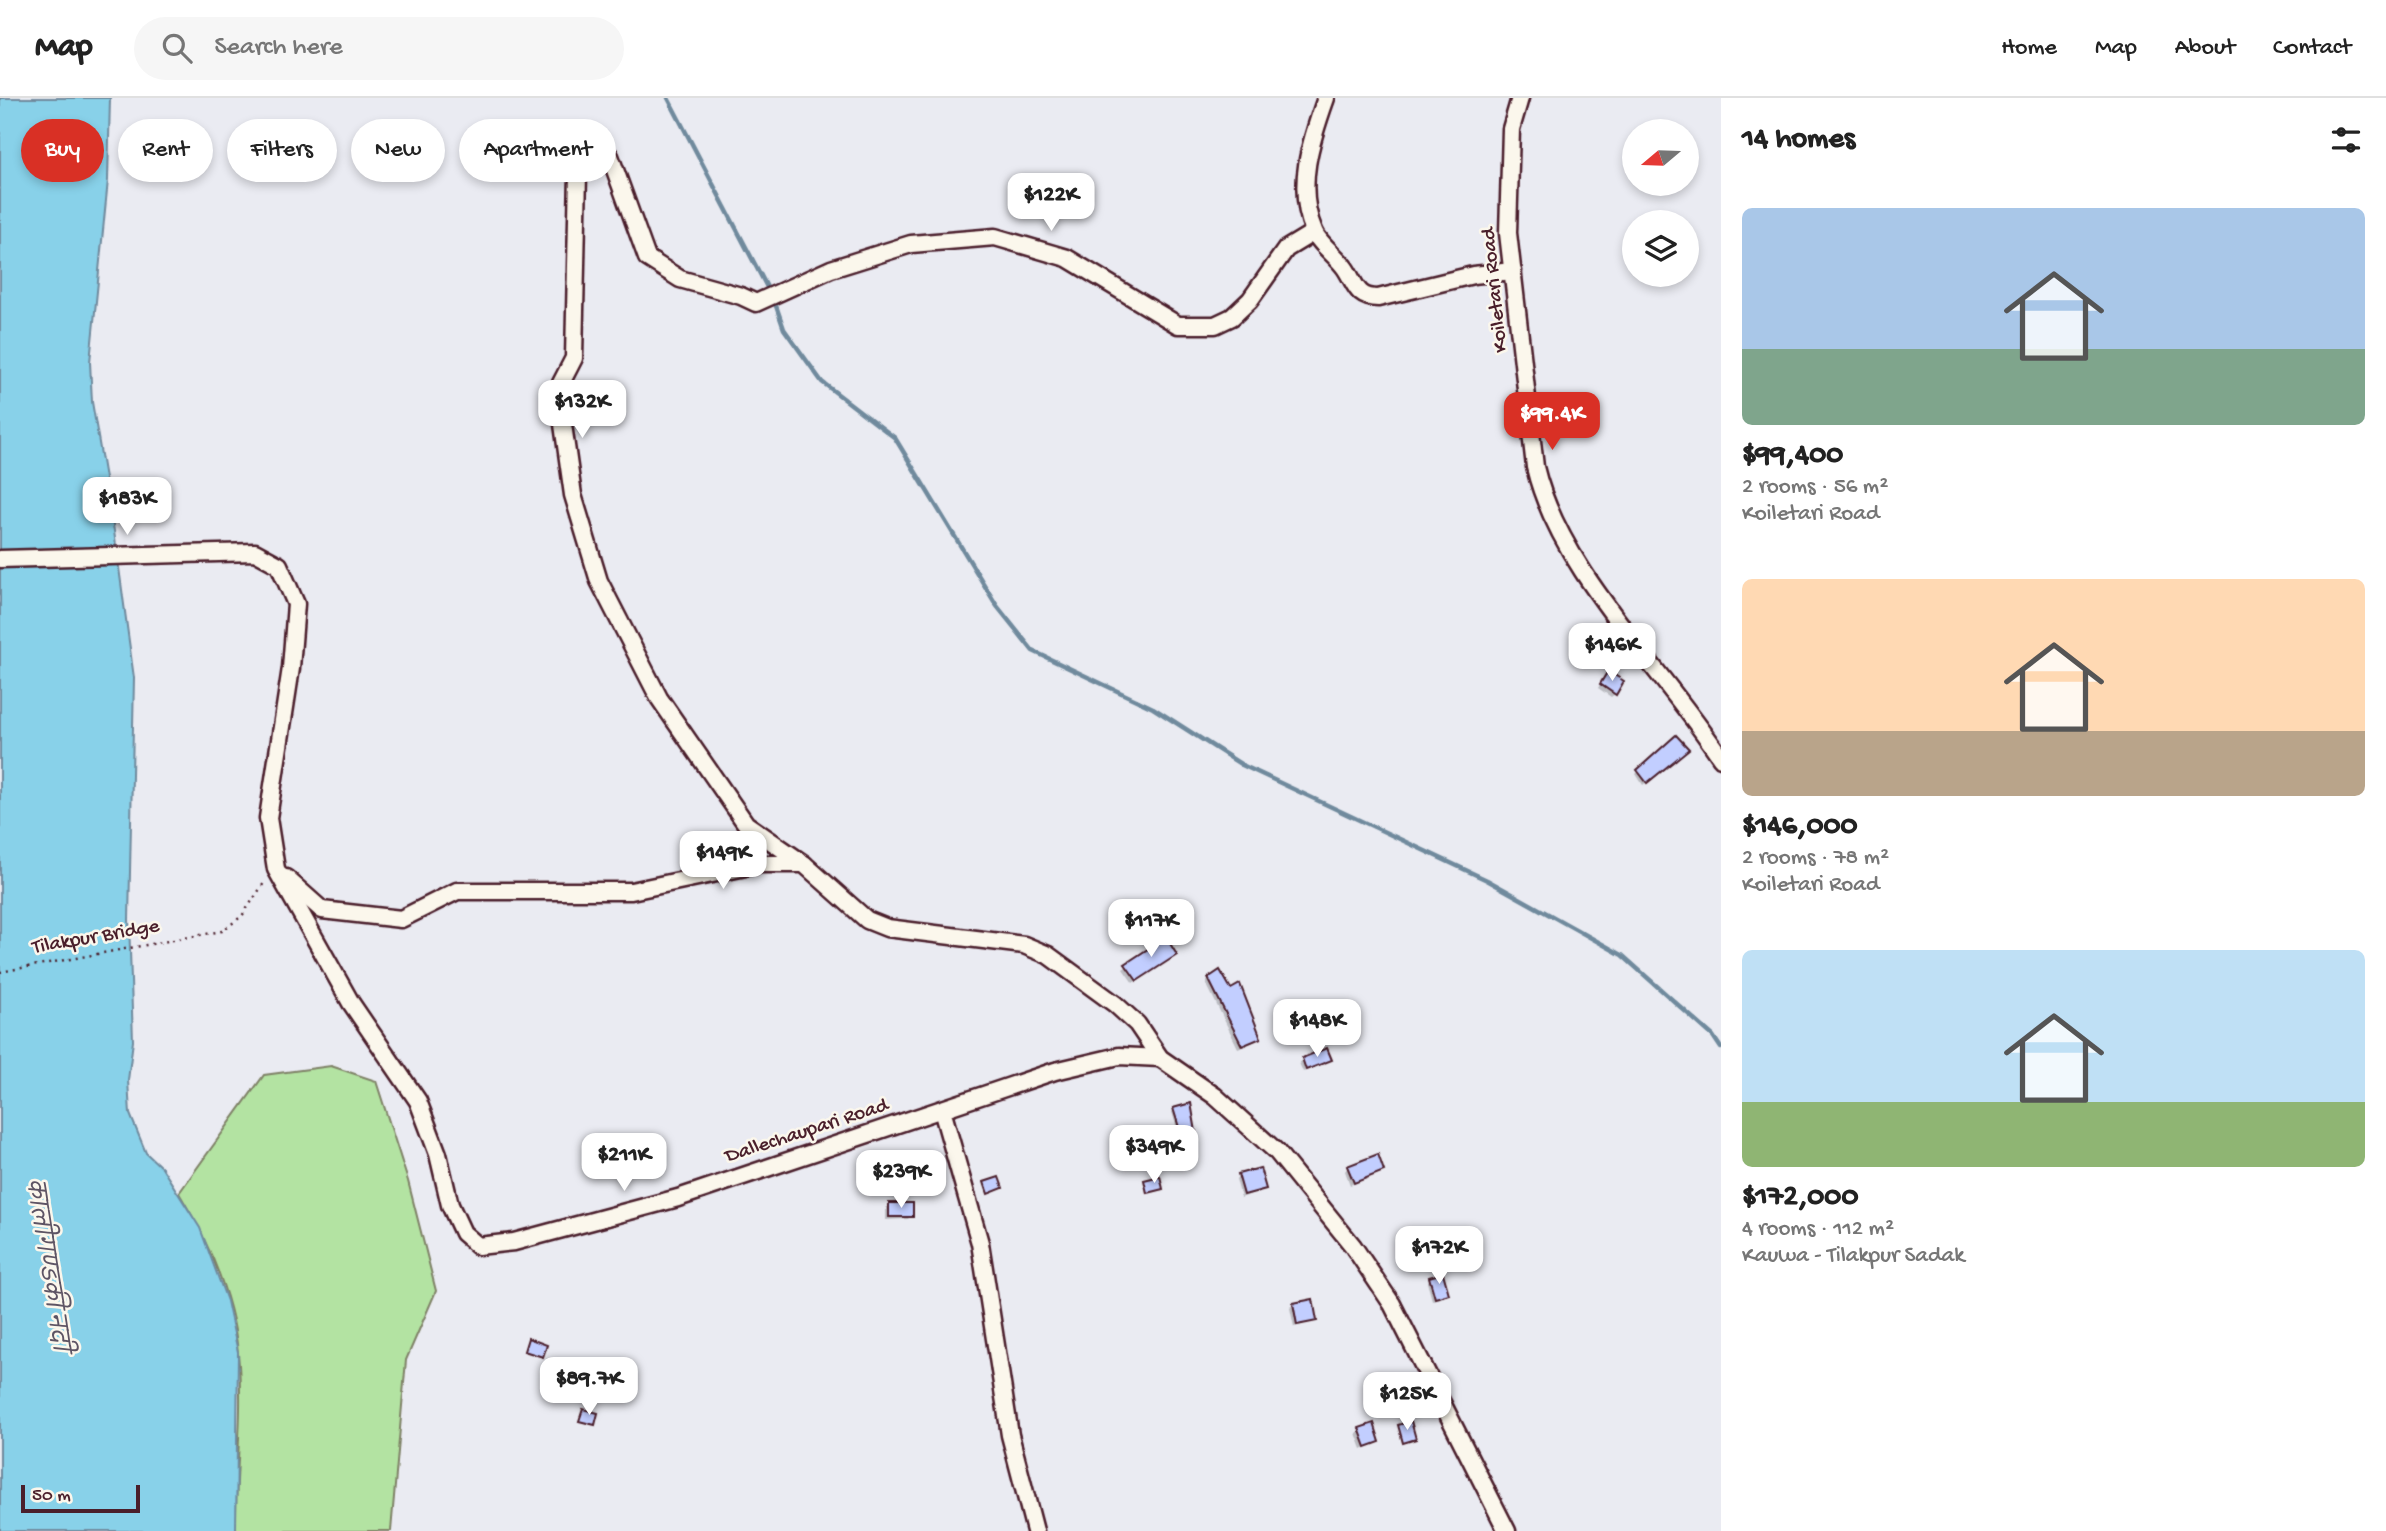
<!DOCTYPE html>
<meta charset="utf-8">
<style>
body{margin:0;font-family:"Gochi Hand","Playpen Sans Deva",sans-serif;background:#f6f6f6;color:#222;height:100vh;display:flex;flex-direction:column;font-size:26px;white-space:nowrap}
*{box-sizing:border-box;margin:0}
p{font-size:23px;color:#767676}
.icon{flex:none;width:38px;height:38px;fill:none;stroke:currentColor;stroke-width:2;stroke-linecap:round;stroke-linejoin:round}
.map{position:relative;flex:1;overflow:hidden}
.panel{display:flex;flex-direction:column;background:#fff;width:665px}
.panel>*{flex:none}
.top-card{position:absolute;left:21px;top:21px;width:665px;height:63px;display:flex;gap:14px}
.needle{width:46px;rotate:251deg}
.buttons{position:absolute;left:1622px;top:21px;display:grid;gap:14px}
.buttons a{display:grid;place-items:center;width:77px;height:77px;border-radius:50%;background:#fff;box-shadow:0 4px 10px #0003;font-size:35px}
.scale{position:absolute;left:21px;bottom:18px;width:119px;box-sizing:border-box;padding-left:7px;border:4px solid #4a1f2b;border-top:0;font-size:19px;line-height:24px;white-space:nowrap;color:#4a1f2b;-webkit-text-stroke:5px #fbf7ec;paint-order:stroke}
.price{position:absolute;translate:-50% -60px;padding:0 16px;border-radius:14px;background:#fff;color:#222;font-size:23px;line-height:46px;filter:drop-shadow(0 2px 4px #0008)}
.price::after{content:'';position:absolute;left:50%;top:42px;width:21px;height:16px;margin-left:-10px;background:inherit;clip-path:polygon(0 0,100% 0,50% 100%)}
.price.current{background:#d93025;color:#fff}
ul{padding:0;list-style:none}
li{display:grid;align-content:center;gap:14px;height:371px;padding:0 21px}
li span{display:grid;place-items:center;height:217px;border-radius:10px;color:#555}
li>.icon{margin-inline-start:auto}
span .icon{width:126px;height:126px;fill:#fffc;stroke-width:1}
li b{font-size:30px}
h2{display:flex;justify-content:space-between;align-items:center;height:84px;padding:0 21px;font-size:30px}
.chip{padding:0 24px;border-radius:32px;background:#fff;box-shadow:0 4px 10px #0003;font-size:24px;line-height:63px}
.chip.current{background:#d93025;color:#fff}
header{display:flex;align-items:center;gap:42px;box-sizing:border-box;height:98px;padding:0 35px;background:#fff;border-bottom:2px solid #e0e0e0}
header strong{font-size:33px}
nav{display:flex;gap:38px;margin-inline-start:auto;font-size:24px}
.search{width:490px;height:63px;background:#f6f6f6;display:flex;align-items:center;gap:18px;box-sizing:border-box;padding:0 24px;border-radius:38px;color:#767676;font-size:26px}
main{display:flex;flex:1;min-height:0}
.map>svg:first-child{display:block}
</style>
<header>
<strong>Map</strong>
<div class="search"><svg class="icon" aria-label="search" viewBox="0 0 24 24"><circle cx="10" cy="10" r="6"/><path d="M15 15l6 6"/></svg>Search here</div>
<nav><a>Home</a><a>Map</a><a>About</a><a>Contact</a></nav>
</header>
<main>
<div class="map">
<svg width="1721" height="1433" viewBox="0 0 1721 1433">
<rect width="100%" height="100%" fill="#eaebf2"/>
<filter id="ink" filterUnits="userSpaceOnUse"><feTurbulence type="fractalNoise" baseFrequency=".0143" numOctaves="2"/><feDisplacementMap in="SourceGraphic" scale="14" xChannelSelector="R" yChannelSelector="G"/><feConvolveMatrix kernelMatrix="1 2 1 2 8 2 1 2 1" color-interpolation-filters="sRGB"/></filter>
<g filter="url(#ink)">
<path fill="#b3e3a2" stroke="#7e8166" stroke-width="2" d="M 331,968 L 376,983 L 408,1083 L 436,1193 L 406,1262 L 391,1433 L 236,1433 C 235,1374 244,1314 238,1255 C 233,1198 208,1143 179,1095 L 264,977 Z"/>
<polygon fill="#88d1e9" stroke="#6f8a9d" stroke-width="2" points="0,0 110,0 108,82 90,264 92,304 114,433 134,580 129,822 133,943 128,982 130,1016 146,1055 162,1070 200,1130 227,1203 238,1254 236,1433 0,1433"/>
<g fill="#0003">
<polygon points="1605,578 1615,596 1611,599 1598,590"/>
<polygon points="1676,639 1684,654 1643,687 1636,676"/>
<polygon points="1165,841 1171,860 1133,885 1123,871"/>
<polygon points="1209,881 1259,940 1256,943 1238,950 1206,885"/>
<polygon points="1303,962 1330,962 1303,974 1299,965"/>
<polygon points="1174,1012 1196,1044 1194,1047 1183,1050 1172,1014"/>
<polygon points="1348,1069 1382,1073 1350,1087 1345,1073"/>
<polygon points="1239,1077 1264,1091 1241,1100 1236,1081"/>
<polygon points="889,1107 911,1118 908,1121 886,1122 886,1110"/>
<polygon points="1430,1181 1447,1195 1444,1199 1432,1202 1427,1184"/>
<polygon points="1294,1206 1315,1223 1294,1229 1290,1210"/>
<polygon points="1360,1332 1378,1343 1362,1351 1356,1335"/>
</g>
<g fill="none" stroke-linecap="round" stroke-linejoin="round">
<g stroke="#6f8a9d" stroke-width="4.5">
<polyline points="668,0 770,195"/>
<polyline points="774,202 784,231 822,284 895,340 997,508 1033,553 1153,610 1242,667 1487,782 1622,857 1713,938 1721,950"/>
</g>
</g>
<g fill="#c2ceff" stroke="#4a1f2b" stroke-width="2">
<polygon points="1608,573 1624,583 1616,597 1600,586"/>
<polygon points="1676,637 1689,651 1647,685 1637,672"/>
<polygon points="1166,839 1177,857 1137,883 1125,866"/>
<polygon points="1220,872 1231,891 1240,886 1261,940 1242,948 1208,880"/>
<polygon points="1327,950 1332,962 1306,972 1302,960"/>
<polygon points="1191,1005 1198,1045 1185,1049 1173,1010"/>
<polygon points="1378,1056 1384,1073 1354,1085 1347,1068"/>
<polygon points="1260,1070 1266,1091 1244,1097 1238,1076"/>
<polygon points="1160,1078 1163,1091 1147,1095 1144,1082"/>
<polygon points="999,1079 1003,1090 988,1096 984,1084"/>
<rect x="889" y="1105" width="24" height="14"/>
<polygon points="1443,1175 1449,1196 1435,1200 1429,1179"/>
<polygon points="1313,1201 1317,1223 1297,1227 1293,1205"/>
<polygon points="528,1240 547,1247 543,1259 524,1253"/>
<polygon points="583,1311 598,1315 595,1327 579,1323"/>
<polygon points="1411,1323 1416,1341 1403,1345 1398,1327"/>
<polygon points="1374,1325 1380,1344 1366,1349 1359,1330"/>
</g>
<g fill="none" stroke-linecap="round" stroke-linejoin="round">
<g stroke="#4a1f2b" stroke-width="21">
<g id="minor">
<path d="M 1326,0 C 1311,42 1295,89 1314,133 C 1319,146 1337,158 1345,170 C 1356,186 1356,200 1378,200 L 1473,177 L 1513,173"/>
<path d="M 1520,0 L 1511,31 L 1508,135 L 1535,369 C 1559,472 1663,571 1721,660"/>
<polyline points="0,461 255,454 279,467 296,506 291,570 268,720 276,771 351,905 418,1003 438,1056 450,1107 463,1135 478,1148 514,1144 678,1100 1055,973 1119,958 1160,960"/>
<polyline points="804,766 746,726 659,600 599,483 573,397 558,291 574,260 578,75 591,49 610,58 647,160 680,181 741,198 756,205 831,171 911,146 995,139 1067,160 1178,227 1215,227 1232,219 1250,202 1286,151 1314,134"/>
<polyline points="286,780 322,812 401,821 457,793 631,793 760,766 804,766 867,822 887,830 1024,847 1048,857 1115,906 1137,926 1160,960 1215,998 1277,1054 1353,1148 1392,1206 1507,1433"/>
<polyline points="942,1012 980,1145 1010,1337 1035,1433"/>
</g>
</g>
<polyline stroke="#4a1f2b" stroke-width="2.5" stroke-dasharray="2 5" stroke-linecap="butt" points="0,874 222,833 242,818 264,785"/>
<use href="#minor" stroke="#fbf7ec" stroke-width="16"/>
</g>
</g>
<g text-anchor="middle" dominant-baseline="central" stroke-width="5" stroke-linejoin="round" paint-order="stroke">
<g font-size="21" fill="#4a1f2b" stroke="#fbf7ec">
<text transform="translate(1496 192) rotate(-96)">Koiletari Road</text>
<text transform="translate(96 840) rotate(-10)">Tilakpur Bridge</text>
<text transform="translate(807 1034) rotate(-18)">Dallechaupari Road</text>
</g>
<g font-size="23" font-style="italic" fill="#5d5464" stroke="#fbf7ec">
<text transform="translate(45 1167) rotate(81)">कालीगण्डकी नदी</text>
</g>
</g>
</svg>
<div class="buttons">
<a><svg class="needle" viewBox="-14 -14 28 28"><path d="M0-13l5 13h-10z" fill="#e53935"/><path d="M0 13l5-13h-10z" fill="#767676"/></svg></a>
<a><svg class="icon" aria-label="layers" viewBox="0 0 24 24"><path d="M12 4l9 5-9 5-9-5zM3 14l9 5 9-5"/></svg></a>
</div>
<div class="scale">50 m</div>
<b class="price" style="left:1051px;top:135px">$122K</b>
<b class="price" style="left:582px;top:342px">$132K</b>
<b class="price current" style="left:1552px;top:354px">$99.4K</b>
<b class="price" style="left:127px;top:439px">$183K</b>
<b class="price" style="left:1612px;top:585px">$146K</b>
<b class="price" style="left:723px;top:793px">$149K</b>
<b class="price" style="left:1151px;top:861px">$117K</b>
<b class="price" style="left:1317px;top:961px">$148K</b>
<b class="price" style="left:1154px;top:1087px">$349K</b>
<b class="price" style="left:624px;top:1095px">$211K</b>
<b class="price" style="left:901px;top:1112px">$239K</b>
<b class="price" style="left:1439px;top:1188px">$172K</b>
<b class="price" style="left:589px;top:1319px">$89.7K</b>
<b class="price" style="left:1407px;top:1334px">$125K</b>
<div class="top-card">
<a class="chip current">Buy</a>
<a class="chip">Rent</a>
<a class="chip">Filters</a>
<a class="chip">New</a>
<a class="chip">Apartment</a>
</div>
</div>
<section class="panel">
<h2>14 homes<svg class="icon" aria-label="filters" viewBox="0 0 24 24"><path d="M4 7h16M4 17h16"/><circle cx="9" cy="7" r="2"/><circle cx="15" cy="17" r="2"/></svg></h2>
<ul>
<li><span style="background:linear-gradient(#a9c7e8 65%,#7fa58c 0)"><svg class="icon" aria-label="home" viewBox="0 0 24 24"><path d="M3 11l9-7 9 7M6 9v11h12V9"/></svg></span><div><b>$99,400</b><p>2 rooms · 56 m²</p><p>Koiletari Road</p></div></li>
<li><span style="background:linear-gradient(#ffd9b3 70%,#b9a48a 0)"><svg class="icon" aria-label="home" viewBox="0 0 24 24"><path d="M3 11l9-7 9 7M6 9v11h12V9"/></svg></span><div><b>$146,000</b><p>2 rooms · 78 m²</p><p>Koiletari Road</p></div></li>
<li><span style="background:linear-gradient(#bfe0f5 70%,#8fb573 0)"><svg class="icon" aria-label="home" viewBox="0 0 24 24"><path d="M3 11l9-7 9 7M6 9v11h12V9"/></svg></span><div><b>$172,000</b><p>4 rooms · 112 m²</p><p>Kauwa - Tilakpur Sadak</p></div></li>
</ul>
</section>
</main>
